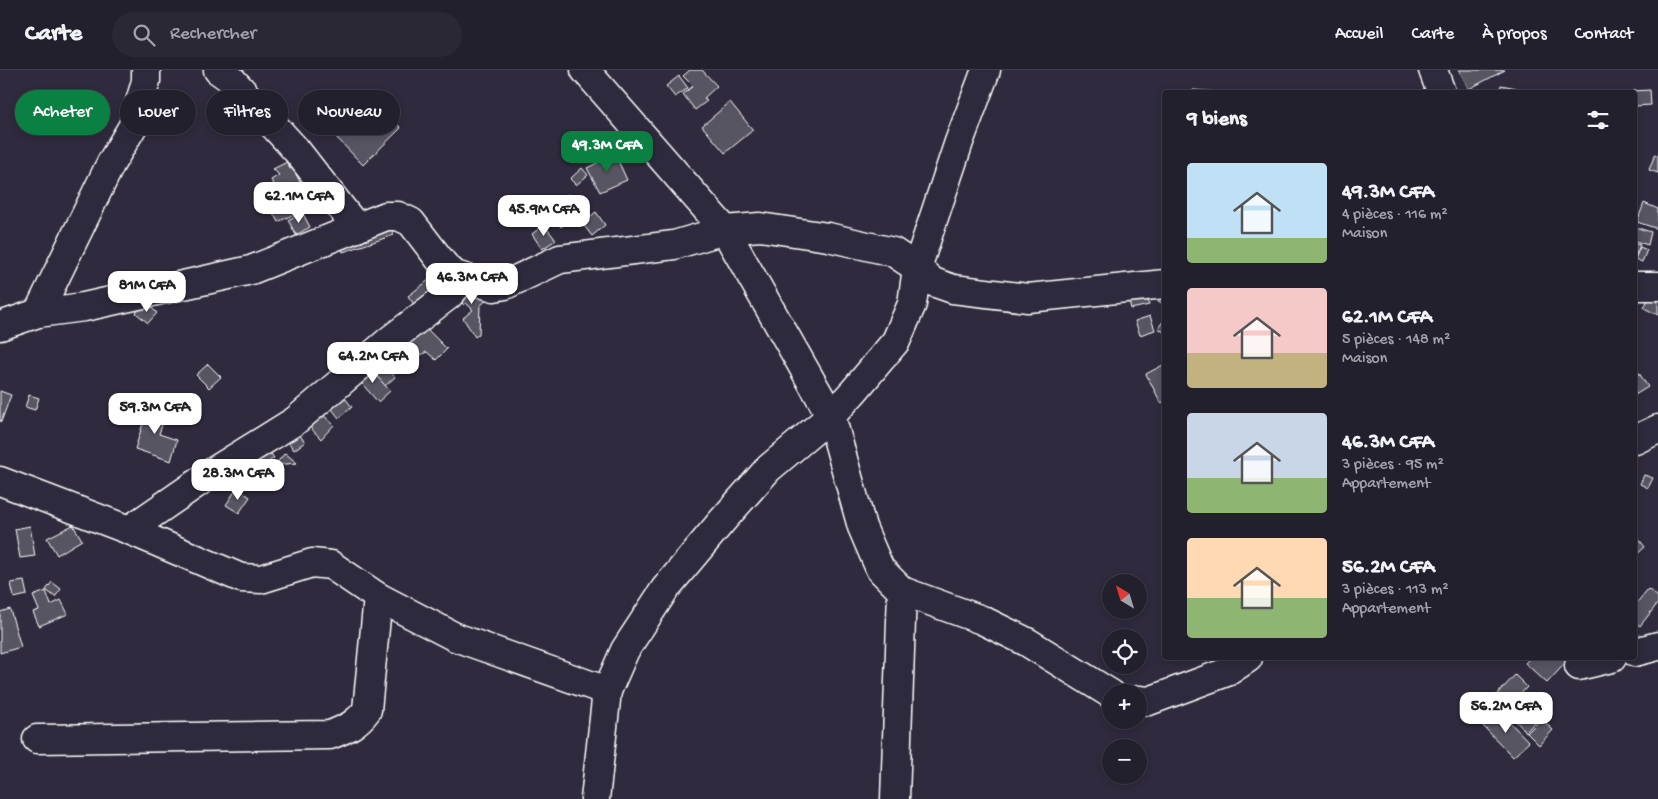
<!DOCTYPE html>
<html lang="fr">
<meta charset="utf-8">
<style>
body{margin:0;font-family:"Gochi Hand",sans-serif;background:#2b2836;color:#f1f3f6;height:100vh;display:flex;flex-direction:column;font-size:19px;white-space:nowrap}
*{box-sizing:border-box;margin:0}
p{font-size:16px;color:#a3a3aa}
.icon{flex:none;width:28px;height:28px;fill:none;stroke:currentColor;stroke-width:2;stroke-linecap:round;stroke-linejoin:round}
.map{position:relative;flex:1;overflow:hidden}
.sheet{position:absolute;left:1162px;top:20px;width:475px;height:570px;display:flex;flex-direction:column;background:#23202e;border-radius:5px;box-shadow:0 2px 8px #0003,0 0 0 1px #403e4a}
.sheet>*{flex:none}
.guide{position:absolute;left:15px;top:20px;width:475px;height:45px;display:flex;gap:10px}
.needle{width:32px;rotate:322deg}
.tools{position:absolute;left:1102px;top:504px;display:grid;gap:10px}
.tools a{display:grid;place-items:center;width:45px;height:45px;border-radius:50%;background:#23202e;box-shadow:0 2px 8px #0003,0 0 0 1px #403e4a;font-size:25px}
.price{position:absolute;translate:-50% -42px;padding:0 11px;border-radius:10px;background:#fff;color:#222;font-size:16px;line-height:32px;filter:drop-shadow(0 1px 2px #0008)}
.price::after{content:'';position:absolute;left:50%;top:30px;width:15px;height:11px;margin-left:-8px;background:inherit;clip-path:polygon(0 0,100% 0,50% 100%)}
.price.current{background:#0b8043;color:#fff}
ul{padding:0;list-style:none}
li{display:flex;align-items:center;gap:15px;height:125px;padding:0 25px}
li span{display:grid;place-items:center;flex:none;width:140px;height:100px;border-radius:5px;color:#555}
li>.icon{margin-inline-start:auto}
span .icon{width:60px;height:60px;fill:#fffc;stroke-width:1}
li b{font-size:21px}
h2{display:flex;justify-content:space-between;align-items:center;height:60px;padding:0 25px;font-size:21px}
.chip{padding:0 18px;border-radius:22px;background:#23202e;box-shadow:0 2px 8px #0003,0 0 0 1px #403e4a;font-size:18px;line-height:45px}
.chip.current{background:#0b8043;color:#fff}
header{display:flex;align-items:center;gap:30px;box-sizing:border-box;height:70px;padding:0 25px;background:#23202e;border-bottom:1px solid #403e4a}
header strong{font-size:24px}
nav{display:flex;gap:28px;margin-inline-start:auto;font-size:18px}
.search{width:350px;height:45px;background:#2b2836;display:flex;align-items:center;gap:12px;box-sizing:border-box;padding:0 18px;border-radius:28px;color:#a3a3aa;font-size:19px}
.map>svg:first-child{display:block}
</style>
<header>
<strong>Carte</strong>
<div class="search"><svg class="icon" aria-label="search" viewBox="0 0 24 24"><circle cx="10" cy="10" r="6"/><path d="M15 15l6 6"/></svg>Rechercher</div>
<nav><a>Accueil</a><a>Carte</a><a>À propos</a><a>Contact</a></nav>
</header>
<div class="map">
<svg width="1658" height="729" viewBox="0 0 1658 729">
<rect width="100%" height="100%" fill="#2f2a3d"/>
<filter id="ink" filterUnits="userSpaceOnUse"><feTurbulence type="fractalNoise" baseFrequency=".02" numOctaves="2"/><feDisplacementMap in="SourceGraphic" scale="10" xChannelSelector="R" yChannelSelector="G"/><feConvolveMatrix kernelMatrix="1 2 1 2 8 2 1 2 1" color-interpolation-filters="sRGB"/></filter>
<g filter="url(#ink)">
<g fill="#595564" stroke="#fff">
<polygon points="690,0 702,0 717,16 704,28 707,31 695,40 683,24 693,16 683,6"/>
<polygon points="1459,0 1505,0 1469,19"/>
<polygon points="679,6 688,18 675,27 666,16"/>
<polygon points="1501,15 1517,18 1516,22 1499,22"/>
<polygon points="1193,20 1219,22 1193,22"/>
<polygon points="1650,20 1651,35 1635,36 1635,22 1632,22 1632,21"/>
<polygon points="373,30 401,58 363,95 335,66"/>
<polygon points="730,32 753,60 725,83 702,56"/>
<polygon points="615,84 627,110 600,122 587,98"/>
<polygon points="1655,84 1658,85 1658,103 1649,100"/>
<polygon points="287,92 290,99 293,98 300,112 279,124 271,110 279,105 273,99"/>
<polygon points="582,98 588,105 576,115 570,109"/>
<polygon points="303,118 312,135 278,152 269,136"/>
<polygon points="568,124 577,134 569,142 560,132"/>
<polygon points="557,129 573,146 561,157 545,140"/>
<polygon points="1644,133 1658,139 1658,159 1637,152"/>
<polygon points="302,142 310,157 296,165 288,150"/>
<polygon points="596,142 605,155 592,166 582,153"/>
<polygon points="389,152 394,165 343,182 339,168"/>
<polygon points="544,155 556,170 542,179 532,164"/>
<polygon points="1635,157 1651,162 1648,175 1635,171"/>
<polygon points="1635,174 1640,175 1635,187"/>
<polygon points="1640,177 1647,180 1642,192 1635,189"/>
<polygon points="442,200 452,213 418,240 408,226"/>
<polygon points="466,213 491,226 480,236 479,264 475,267 463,248 473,240 466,233 464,235 453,224"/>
<polygon points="1163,218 1165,219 1165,230 1162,233 1156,230"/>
<polygon points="1146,219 1149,235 1131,239 1127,222"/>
<polygon points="1650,225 1658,229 1658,245 1644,238"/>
<polygon points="146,232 157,243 148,253 136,243"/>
<polygon points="1150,246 1155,260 1140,265 1135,251"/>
<polygon points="1165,249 1165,263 1158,258"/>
<polygon points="418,250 447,279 436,290 427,282 420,285 402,268"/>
<polygon points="400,267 411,279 398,291 387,278"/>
<polygon points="381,291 395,307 385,316 369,297"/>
<polygon points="208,294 221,307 209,318 196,305"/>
<polygon points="1165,294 1165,331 1161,333 1146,304"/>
<polygon points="368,296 390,321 378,332 356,307"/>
<polygon points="1637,300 1648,317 1635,325 1635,302"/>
<polygon points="0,321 11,325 1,352 0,351"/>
<polygon points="341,323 352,337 339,348 328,334"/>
<polygon points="29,325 39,328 35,340 25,337"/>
<polygon points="149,334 167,340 159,364 177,370 171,391 135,379"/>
<polygon points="320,342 334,355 321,369 307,354"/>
<polygon points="295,359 305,372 294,380 284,366"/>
<polygon points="264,374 274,388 264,395 268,400 270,399 275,406 261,415 251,403 249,405 239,391"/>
<polygon points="285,383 297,393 275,395"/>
<polygon points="1644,405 1653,408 1648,418 1640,414"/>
<polygon points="237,418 250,427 239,443 226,435"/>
<polygon points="73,455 82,470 57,485 47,468"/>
<polygon points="30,456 35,486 20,488 15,459"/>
<polygon points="1635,464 1645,477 1635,486"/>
<polygon points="24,511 27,525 14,528 11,513"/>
<polygon points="52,512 61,519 55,527 46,520"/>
<polygon points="1648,519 1658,527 1658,533 1640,556 1635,552 1635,535"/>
<polygon points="46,521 51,535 61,530 68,544 39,556 33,542 39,540 33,526"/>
<polygon points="10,539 21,577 0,583 0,542"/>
<polygon points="1530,588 1570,588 1547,613 1525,593"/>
<polygon points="1515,605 1527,617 1505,641 1492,630"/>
<polygon points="1534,631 1544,642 1526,662 1514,649"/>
<polygon points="1499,641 1529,672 1513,687 1483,656"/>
<polygon points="1541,649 1553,660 1539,675 1527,663"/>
</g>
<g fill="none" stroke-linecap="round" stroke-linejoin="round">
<g stroke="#fff" stroke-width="31">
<g id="minor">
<polyline points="146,0 146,11 133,56 111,93 38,243 84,237 251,200 386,146 398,146 411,152 444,195 455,205 494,217 505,215 560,189 674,175 725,160 760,157 828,167 893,182 917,198 933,212 953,219 1028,228 1165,214"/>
<polyline points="218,0 232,10 297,81 357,158"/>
<polyline points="585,0 725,160 831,346 862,457 880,499 902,521 982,550 1027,572 1111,624"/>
<polyline points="1433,0 1441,22"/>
<polyline points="1635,216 1658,216"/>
<polyline points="0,256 38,243"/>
<polyline points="1635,370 1658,359"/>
<polyline points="0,411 129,460 241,508 261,509 312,493 331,495 378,527 455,567 607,621"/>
<polyline points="129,460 216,400 295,351 390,270 449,225 464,208"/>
<polyline points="1635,582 1658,576"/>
<polyline points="1579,596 1612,588"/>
<polyline points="1139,630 1149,631 1227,602 1248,588"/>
<path d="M 37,669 L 330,665 C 346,659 357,654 367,640 L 378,527"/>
<polyline points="595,729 607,621 625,580 665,519 722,451 768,399 831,346 854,321 896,271 912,234 917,198 959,72 986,0"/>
<polyline points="895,729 902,521"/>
</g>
</g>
<use href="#minor" stroke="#2f2a3d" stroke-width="28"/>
</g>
</g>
</svg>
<div class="tools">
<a><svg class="needle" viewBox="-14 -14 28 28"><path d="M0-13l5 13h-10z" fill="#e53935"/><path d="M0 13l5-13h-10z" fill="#a3a3aa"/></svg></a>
<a><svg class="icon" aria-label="locate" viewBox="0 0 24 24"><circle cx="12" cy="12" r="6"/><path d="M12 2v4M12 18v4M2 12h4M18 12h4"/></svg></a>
<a>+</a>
<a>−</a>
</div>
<b class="price current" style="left:607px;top:103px">49.3M CFA</b>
<b class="price" style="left:299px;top:154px">62.1M CFA</b>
<b class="price" style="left:544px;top:167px">45.9M CFA</b>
<b class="price" style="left:472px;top:235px">46.3M CFA</b>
<b class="price" style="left:147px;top:243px">81M CFA</b>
<b class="price" style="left:373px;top:314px">64.2M CFA</b>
<b class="price" style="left:155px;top:365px">59.3M CFA</b>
<b class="price" style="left:238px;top:431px">28.3M CFA</b>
<b class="price" style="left:1506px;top:664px">56.2M CFA</b>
<div class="guide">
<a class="chip current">Acheter</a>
<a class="chip">Louer</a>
<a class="chip">Filtres</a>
<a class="chip">Nouveau</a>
</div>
<section class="sheet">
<h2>9 biens<svg class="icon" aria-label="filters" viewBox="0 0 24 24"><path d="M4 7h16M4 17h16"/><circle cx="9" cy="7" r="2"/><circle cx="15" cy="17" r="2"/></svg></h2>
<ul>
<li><span style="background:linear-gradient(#bfe0f5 75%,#8fb573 0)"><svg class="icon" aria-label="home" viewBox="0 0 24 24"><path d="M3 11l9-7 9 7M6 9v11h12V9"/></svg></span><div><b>49.3M CFA</b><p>4 pièces · 116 m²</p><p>Maison</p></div></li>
<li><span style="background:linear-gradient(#f6c9c9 65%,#c2b280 0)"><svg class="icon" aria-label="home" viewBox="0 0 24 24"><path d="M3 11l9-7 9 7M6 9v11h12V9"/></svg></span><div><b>62.1M CFA</b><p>5 pièces · 148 m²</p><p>Maison</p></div></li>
<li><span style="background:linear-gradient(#c9d6e8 65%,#8fb573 0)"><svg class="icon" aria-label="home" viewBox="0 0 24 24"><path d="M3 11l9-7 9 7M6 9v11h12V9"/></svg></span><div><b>46.3M CFA</b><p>3 pièces · 95 m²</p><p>Appartement</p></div></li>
<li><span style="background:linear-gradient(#ffd9b3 60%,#8fb573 0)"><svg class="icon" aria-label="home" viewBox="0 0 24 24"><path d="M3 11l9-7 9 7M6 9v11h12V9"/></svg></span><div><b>56.2M CFA</b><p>3 pièces · 113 m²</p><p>Appartement</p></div></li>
</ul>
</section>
</div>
